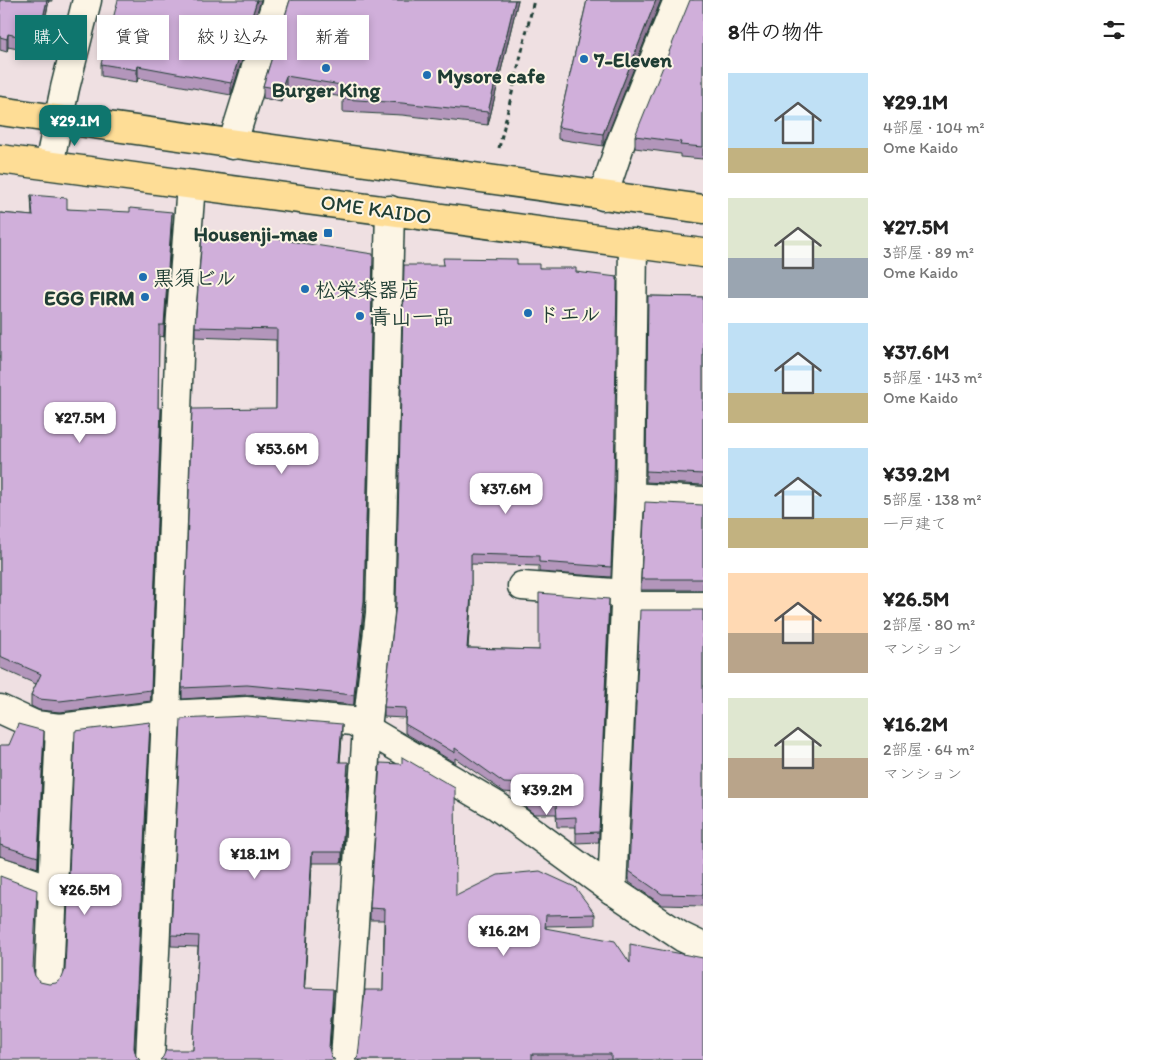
<!DOCTYPE html>
<html lang="ja">
<meta charset="utf-8">
<style>
body{margin:0;font-family:Itim,"Klee One",sans-serif;background:#f6f6f6;color:#222;height:100vh;display:flex;flex-direction:column;font-size:19px;white-space:nowrap}
*{box-sizing:border-box;margin:0}
p{font-size:16px;color:#767676}
.icon{flex:none;width:28px;height:28px;fill:none;stroke:currentColor;stroke-width:2;stroke-linecap:round;stroke-linejoin:round}
.map{position:relative;flex:1;overflow:hidden}
.sheet{display:flex;flex-direction:column;background:#fff;width:450px}
.sheet>*{flex:none}
.top-card{position:absolute;left:15px;top:15px;width:475px;height:45px;display:flex;gap:10px}
.price{position:absolute;translate:-50% -42px;padding:0 11px;border-radius:10px;background:#fff;color:#222;font-size:16px;line-height:32px;filter:drop-shadow(0 1px 2px #0008)}
.price::after{content:'';position:absolute;left:50%;top:30px;width:15px;height:11px;margin-left:-8px;background:inherit;clip-path:polygon(0 0,100% 0,50% 100%)}
.price.current{background:#0f766e;color:#fff}
ul{padding:0;list-style:none}
li{display:flex;align-items:center;gap:15px;height:125px;padding:0 25px}
li span{display:grid;place-items:center;flex:none;width:140px;height:100px;border-radius:0px;color:#555}
li>.icon{margin-inline-start:auto}
span .icon{width:60px;height:60px;fill:#fffc;stroke-width:1}
li b{font-size:21px}
h2{display:flex;justify-content:space-between;align-items:center;height:60px;padding:0 25px;font-size:21px}
.pill{padding:0 18px;border-radius:0px;background:#fff;box-shadow:0 2px 8px #0003;font-size:18px;line-height:45px}
.pill.current{background:#0f766e;color:#fff}
main{display:flex;flex:1;min-height:0}
.map>svg:first-child{display:block}
</style>
<main>
<div class="map">
<svg width="703" height="1060" viewBox="0 0 703 1060">
<rect width="100%" height="100%" fill="#efe0e2"/>
<filter id="ink" filterUnits="userSpaceOnUse"><feTurbulence type="fractalNoise" baseFrequency=".02" numOctaves="2"/><feDisplacementMap in="SourceGraphic" scale="10" xChannelSelector="R" yChannelSelector="G"/><feConvolveMatrix kernelMatrix="1 2 1 2 8 2 1 2 1" color-interpolation-filters="sRGB"/></filter>
<g filter="url(#ink)">
<g fill="none" stroke-linecap="round" stroke-linejoin="round">
<g stroke="#1f3d34" stroke-width="31">
<g id="minor">
<polyline points="232,145 277,0"/>
<polyline points="49,165 65,88 87,0"/>
<polyline points="603,196 621,142 678,0"/>
<polyline points="630,497 703,501"/>
<polyline points="522,586 626,594"/>
<polyline points="625,606 703,606"/>
<polyline points="0,709 35,725 60,728 166,715 246,711 353,721 497,806 612,890 682,937 703,947"/>
<polyline points="0,871 53,890"/>
<polyline points="612,890 630,497 633,243"/>
<polyline points="49,980 60,728"/>
<polyline points="150,1060 166,715 180,329 191,185"/>
<polyline points="345,1060 367,728 380,613 390,210"/>
</g>
</g>
<g stroke="#1f3d34" stroke-width="31">
<g id="major">
<polyline points="0,111 703,209"/>
<polyline points="0,159 703,253"/>
</g>
</g>
<polyline stroke="#1f3d34" stroke-width="3" stroke-dasharray="5 4" stroke-linecap="butt" points="499,148 534,0"/>
<use href="#minor" stroke="#fcf5e5" stroke-width="28"/>
<use href="#major" stroke="#fedd96" stroke-width="28"/>
</g>
<g fill="#b396bb" stroke="#1f3d34">
<polygon points="0,0 52,0 52,1 49,1 38,53 8,47 7,52 0,50"/>
<polygon points="261,0 231,95 138,78 137,82 101,76 101,64"/>
<polygon points="290,0 518,0 488,125 402,115 343,112 343,97 286,88 281,102 263,98 263,86"/>
<polygon points="587,0 661,0 603,146 558,139 558,127"/>
<polygon points="703,0 703,159 680,157 680,154 635,148 635,136"/>
<polygon points="31,195 67,209 172,223 164,337 159,336 158,408 161,420 151,701 60,712 39,710 31,706 31,695 36,684 0,668 0,213 32,216"/>
<polygon points="289,239 364,612 354,705 247,695 182,699 182,688 276,408 276,340 195,337 195,327"/>
<polygon points="517,264 539,268 576,272 614,497 611,577 539,572 539,566 471,564 471,605 468,648 539,650 609,608 599,842 576,843 576,827 557,827 556,814 534,814 526,808 526,794 504,792 455,758 455,763 405,733 405,718 384,717 384,707 444,265"/>
<polygon points="648,296 703,297 703,485 646,482"/>
<polygon points="703,505 703,590 641,590 641,579"/>
<polygon points="703,610 703,906 662,905 629,882 629,871"/>
<polygon points="342,736 340,762 348,773 342,863 312,863 304,988 333,1000 330,1050 331,1056 193,1050 198,947 171,946 171,935"/>
<polygon points="44,742 38,868 0,856 0,746"/>
<polygon points="456,896 595,914 595,925 546,926 546,928 630,962 703,1060 355,1060 358,1057 383,990 384,920 370,920 370,908"/>
</g>
<g fill="#927a99" stroke="#1f3d34">
<polygon points="47,0 49,0 38,53 38,40"/>
<polygon points="257,0 261,0 231,95 231,83"/>
<polygon points="515,0 518,0 488,125 488,112"/>
<polygon points="656,0 661,0 603,146 603,134"/>
<polygon points="8,34 8,47 7,52 7,39"/>
<polygon points="138,66 138,78 137,82 137,70"/>
<polygon points="286,76 286,88 281,102 281,89"/>
<polygon points="172,212 172,223 164,337 164,325"/>
<polygon points="373,265 364,612 354,705 354,695"/>
<polygon points="161,408 161,420 151,701 151,690"/>
<polygon points="471,595 471,605 467,658 467,648"/>
<polygon points="609,599 609,608 599,842 599,832"/>
<polygon points="150,722 150,733 134,1059 134,1048"/>
<polygon points="342,724 342,736 339,773 339,762"/>
<polygon points="44,731 44,742 38,868 38,857"/>
<polygon points="348,762 348,773 342,863 342,852"/>
<polygon points="312,852 312,863 304,999 304,988"/>
<polygon points="333,989 333,1000 329,1059 329,1048"/>
</g>
<g fill="#d0afda" stroke="#1f3d34">
<polygon points="0,0 47,0 38,40 8,34 7,39 0,37"/>
<polygon points="118,0 257,0 231,83 138,66 137,70 101,64"/>
<polygon points="290,0 515,0 488,112 402,103 343,99 347,86 286,76 281,89 263,86"/>
<polygon points="587,0 656,0 603,134 558,127"/>
<polygon points="690,0 703,0 703,147 680,145 681,142 635,136"/>
<polygon points="31,195 67,198 67,209 130,212 130,208 172,212 164,325 159,325 158,408 161,408 151,690 60,701 39,699 31,695 41,674 0,656 0,213 33,216"/>
<polygon points="202,236 289,239 289,241 373,254 364,601 354,695 247,685 182,688 192,409 276,408 277,329 195,327"/>
<polygon points="443,258 517,259 517,264 539,264 539,268 576,268 576,272 617,277 614,487 611,567 539,562 539,556 471,554 471,595 467,648 539,650 539,593 609,599 599,832 576,833 576,817 557,818 556,804 534,804 526,798 526,784 504,783 455,748 455,753 405,724 406,708 384,707 396,604 404,265 444,265"/>
<polygon points="648,296 703,297 703,474 646,471"/>
<polygon points="645,502 703,505 703,579 641,579"/>
<polygon points="640,610 703,610 703,895 662,894 629,871"/>
<polygon points="246,716 342,724 339,762 348,762 342,852 312,852 304,988 333,989 329,1048 331,1056 335,1060 160,1060 163,1057 166,1050 193,1050 199,936 171,935 181,719"/>
<polygon points="150,722 134,1048 136,1056 140,1060 0,1060 0,876 37,890 33,969 35,976 40,982 49,984 56,983 62,978 65,970 75,731"/>
<polygon points="18,724 44,731 38,857 0,845 0,745 9,745"/>
<polygon points="402,757 455,788 456,896 498,875 540,871 575,887 595,914 546,915 545,928 615,941 630,963 630,944 703,958 703,1060 611,1060 611,1054 532,1054 532,1060 355,1060 358,1057 365,990 383,990 385,909 370,908 380,763 402,764"/>
</g>
</g>
<g fill="#1f6fb2" stroke="#fcf5e5" stroke-width="2">
<circle cx="584" cy="59" r="5"/>
<circle cx="326" cy="68" r="5"/>
<circle cx="427" cy="75" r="5"/>
<rect x="323" y="228" width="10" height="10" rx="2.5"/>
<circle cx="143" cy="277" r="5"/>
<circle cx="305" cy="289" r="5"/>
<circle cx="145" cy="297" r="5"/>
<circle cx="528" cy="313" r="5"/>
<circle cx="360" cy="316" r="5"/>
</g>
<g text-anchor="middle" dominant-baseline="central" stroke-width="4" stroke-linejoin="round" paint-order="stroke">
<g font-size="21" font-weight="bold" fill="#1f3d34" stroke="#fcf5e5" text-anchor="start">
<text x="594" y="59">7-Eleven</text>
<text x="437" y="75">Mysore cafe</text>
<text x="326" y="89" text-anchor="middle">Burger King</text>
<text x="318" y="233" text-anchor="end">Housenji-mae</text>
<text x="153" y="277">黒須ビル</text>
<text x="315" y="289">松栄楽器店</text>
<text x="135" y="297" text-anchor="end">EGG FIRM</text>
<text x="538" y="313">ドエル</text>
<text x="370" y="316">青山一品</text>
</g>
<g font-size="21" fill="#1f3d34" stroke="#fcf5e5">
<text transform="translate(376 209) rotate(8)">OME KAIDO</text>
</g>
</g>
</svg>
<b class="price current" style="left:75px;top:147px">¥29.1M</b>
<b class="price" style="left:80px;top:444px">¥27.5M</b>
<b class="price" style="left:282px;top:475px">¥53.6M</b>
<b class="price" style="left:506px;top:515px">¥37.6M</b>
<b class="price" style="left:547px;top:816px">¥39.2M</b>
<b class="price" style="left:255px;top:880px">¥18.1M</b>
<b class="price" style="left:85px;top:916px">¥26.5M</b>
<b class="price" style="left:504px;top:957px">¥16.2M</b>
<div class="top-card">
<a class="pill current">購入</a>
<a class="pill">賃貸</a>
<a class="pill">絞り込み</a>
<a class="pill">新着</a>
</div>
</div>
<section class="sheet">
<h2>8件の物件<svg class="icon" aria-label="filters" viewBox="0 0 24 24"><path d="M4 7h16M4 17h16"/><circle cx="9" cy="7" r="2"/><circle cx="15" cy="17" r="2"/></svg></h2>
<ul>
<li><span style="background:linear-gradient(#bfe0f5 75%,#c2b280 0)"><svg class="icon" aria-label="home" viewBox="0 0 24 24"><path d="M3 11l9-7 9 7M6 9v11h12V9"/></svg></span><div><b>¥29.1M</b><p>4部屋 · 104 m²</p><p>Ome Kaido</p></div></li>
<li><span style="background:linear-gradient(#dfe7d0 60%,#9aa5b1 0)"><svg class="icon" aria-label="home" viewBox="0 0 24 24"><path d="M3 11l9-7 9 7M6 9v11h12V9"/></svg></span><div><b>¥27.5M</b><p>3部屋 · 89 m²</p><p>Ome Kaido</p></div></li>
<li><span style="background:linear-gradient(#bfe0f5 70%,#c2b280 0)"><svg class="icon" aria-label="home" viewBox="0 0 24 24"><path d="M3 11l9-7 9 7M6 9v11h12V9"/></svg></span><div><b>¥37.6M</b><p>5部屋 · 143 m²</p><p>Ome Kaido</p></div></li>
<li><span style="background:linear-gradient(#bfe0f5 70%,#c2b280 0)"><svg class="icon" aria-label="home" viewBox="0 0 24 24"><path d="M3 11l9-7 9 7M6 9v11h12V9"/></svg></span><div><b>¥39.2M</b><p>5部屋 · 138 m²</p><p>一戸建て</p></div></li>
<li><span style="background:linear-gradient(#ffd9b3 60%,#b9a48a 0)"><svg class="icon" aria-label="home" viewBox="0 0 24 24"><path d="M3 11l9-7 9 7M6 9v11h12V9"/></svg></span><div><b>¥26.5M</b><p>2部屋 · 80 m²</p><p>マンション</p></div></li>
<li><span style="background:linear-gradient(#dfe7d0 60%,#b9a48a 0)"><svg class="icon" aria-label="home" viewBox="0 0 24 24"><path d="M3 11l9-7 9 7M6 9v11h12V9"/></svg></span><div><b>¥16.2M</b><p>2部屋 · 64 m²</p><p>マンション</p></div></li>
</ul>
</section>
</main>
